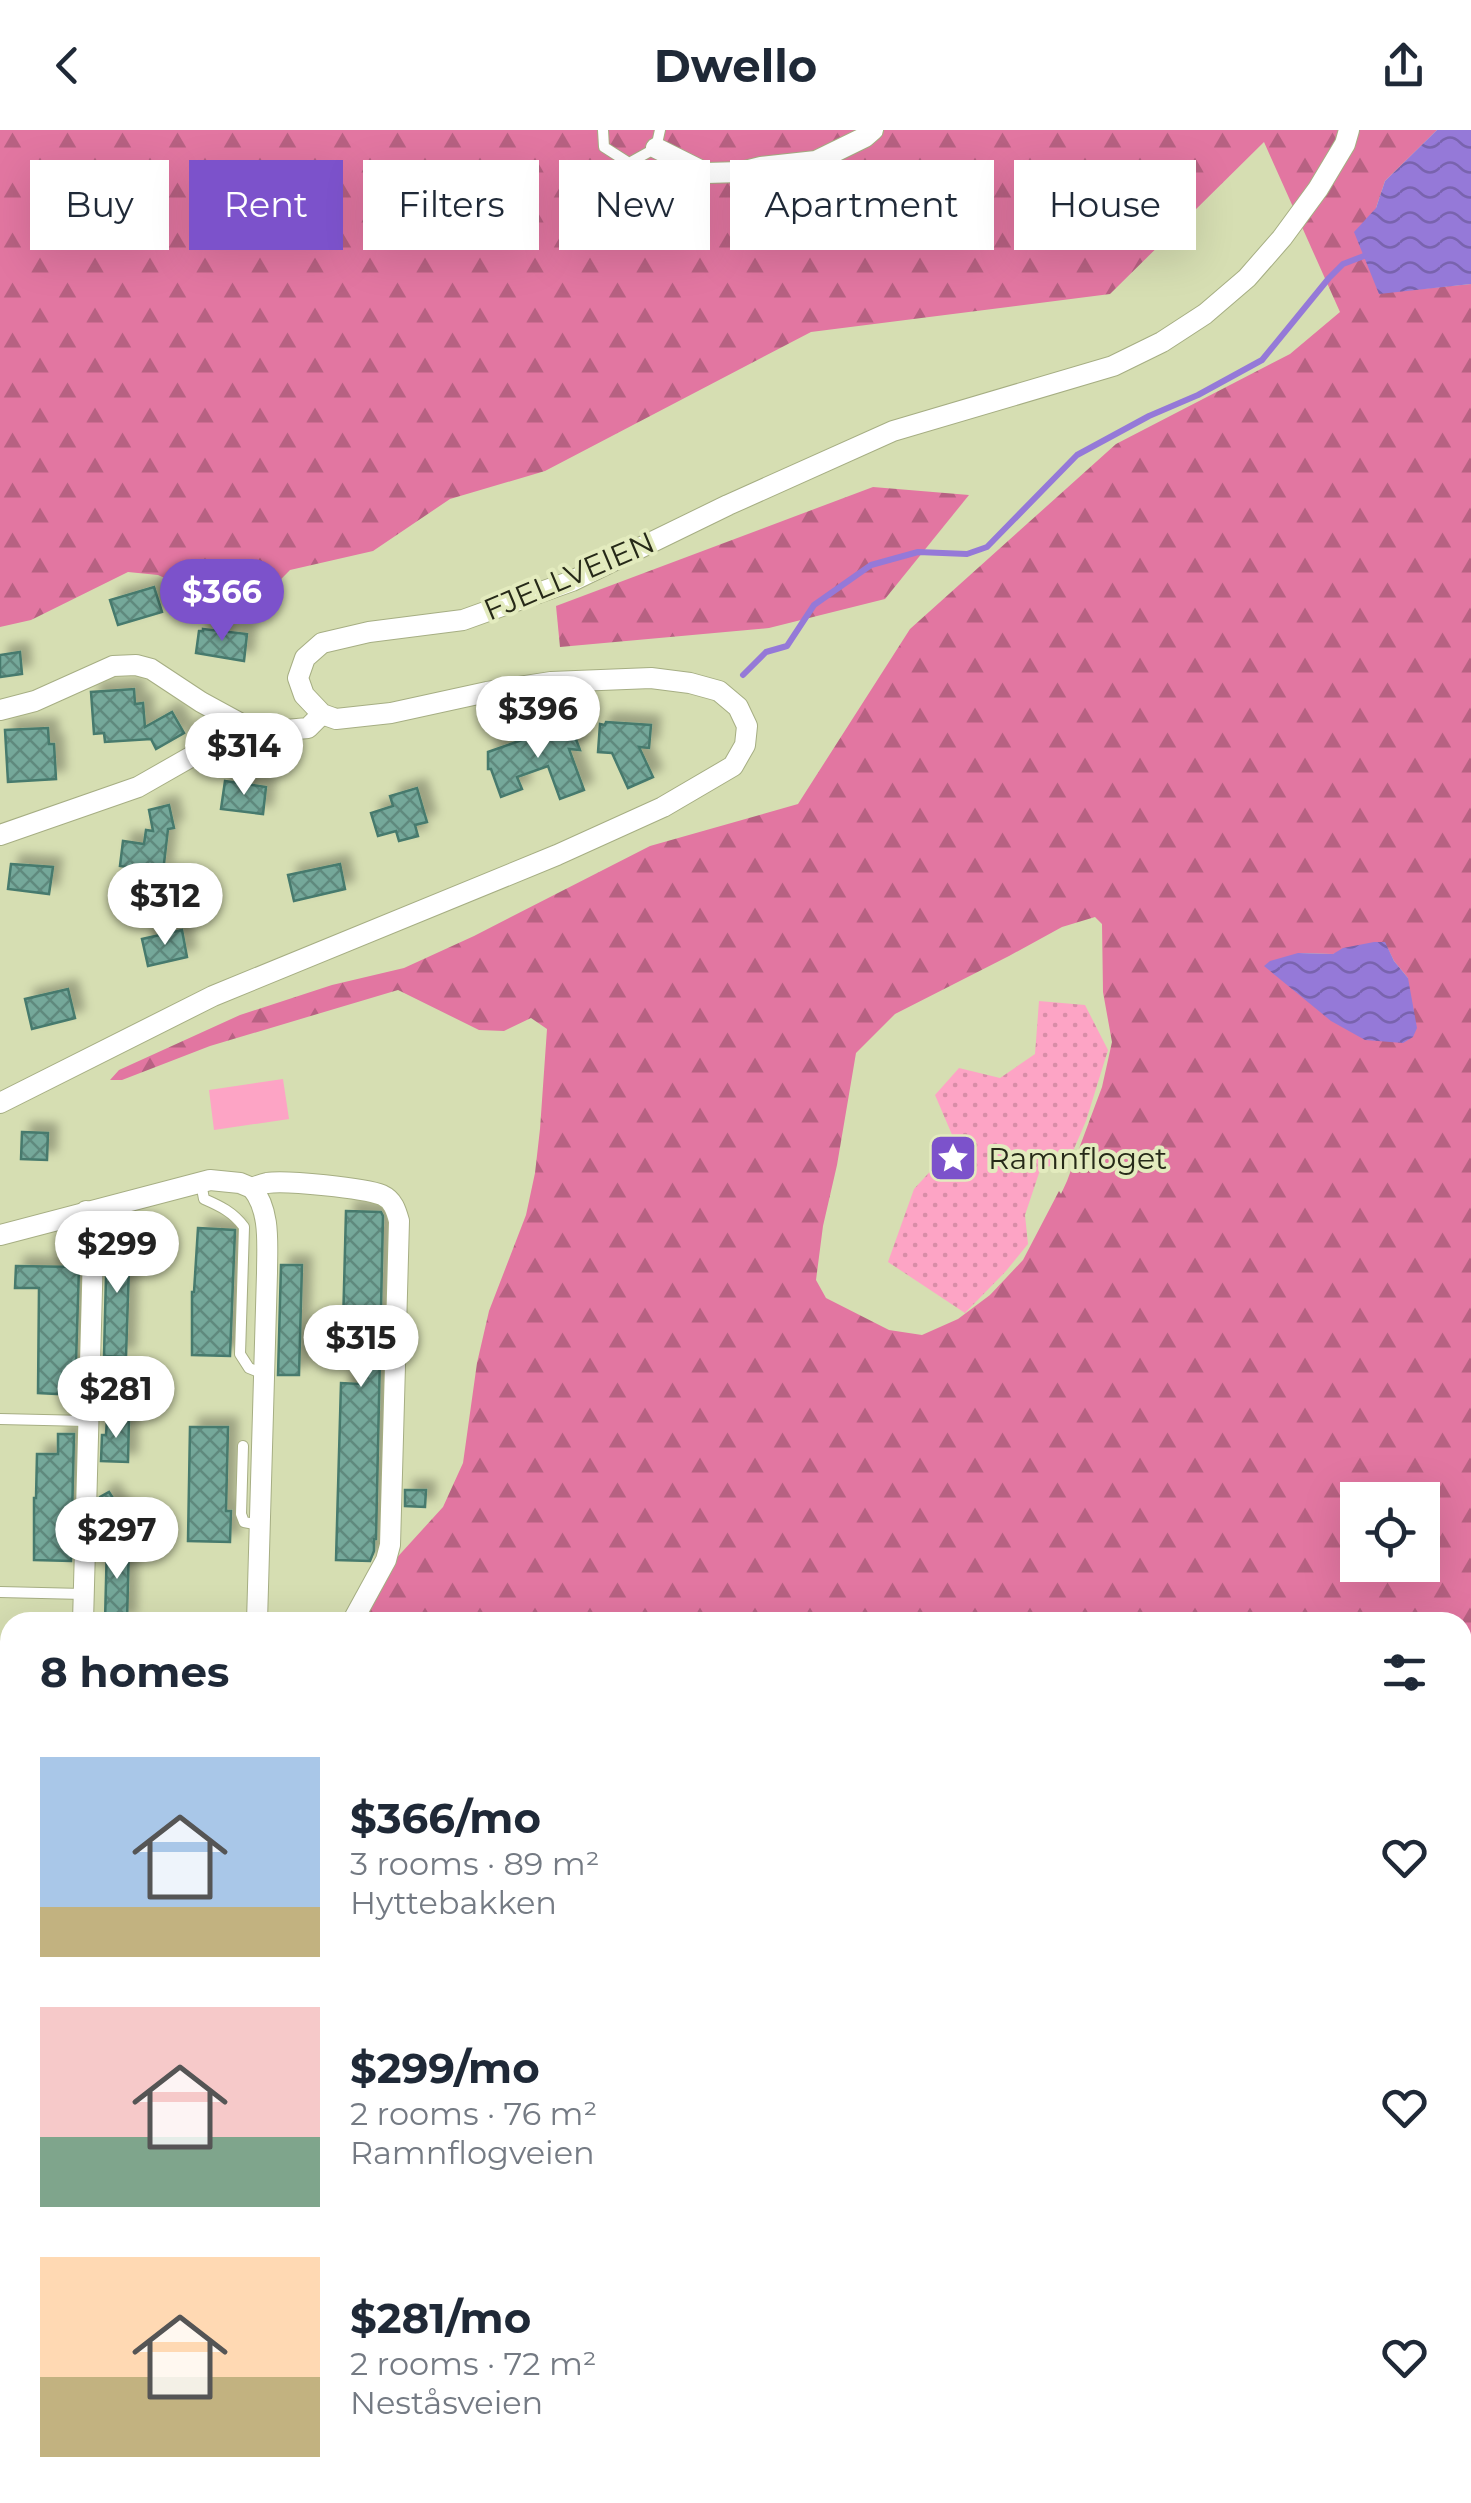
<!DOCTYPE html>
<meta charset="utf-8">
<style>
body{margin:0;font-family:Montserrat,sans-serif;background:#f2f2f3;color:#1f2937;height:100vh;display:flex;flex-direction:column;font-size:38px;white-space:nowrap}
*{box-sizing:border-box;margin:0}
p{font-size:32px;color:#747a83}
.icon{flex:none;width:55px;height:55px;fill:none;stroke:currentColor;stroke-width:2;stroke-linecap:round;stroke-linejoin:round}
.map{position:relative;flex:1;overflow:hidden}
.drawer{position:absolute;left:0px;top:1482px;width:1472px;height:892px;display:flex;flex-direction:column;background:#fff;border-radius:30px 30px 0 0;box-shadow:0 10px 40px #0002}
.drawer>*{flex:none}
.hud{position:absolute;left:30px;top:30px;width:1412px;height:90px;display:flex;gap:20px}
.buttons{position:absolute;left:1340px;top:1352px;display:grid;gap:20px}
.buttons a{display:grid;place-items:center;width:100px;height:100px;border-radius:0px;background:#fff;box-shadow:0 10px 40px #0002;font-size:50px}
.price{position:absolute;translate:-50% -85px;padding:0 22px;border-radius:35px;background:#fff;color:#222;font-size:32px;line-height:65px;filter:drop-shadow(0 2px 5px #0008)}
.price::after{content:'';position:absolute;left:50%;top:60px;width:30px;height:22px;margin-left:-15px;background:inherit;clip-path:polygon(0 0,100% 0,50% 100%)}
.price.active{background:#7c52cb;color:#fff}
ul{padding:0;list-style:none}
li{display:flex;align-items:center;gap:30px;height:250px;padding:0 40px}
li span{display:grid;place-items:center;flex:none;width:280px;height:200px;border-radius:0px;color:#555}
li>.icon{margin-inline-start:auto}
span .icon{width:120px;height:120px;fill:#fffc;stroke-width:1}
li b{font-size:42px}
h2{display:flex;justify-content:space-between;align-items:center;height:120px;padding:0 40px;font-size:42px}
.pill{padding:0 35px;border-radius:0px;background:#fff;box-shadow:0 10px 40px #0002;font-size:35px;line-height:90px}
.pill.active{background:#7c52cb;color:#fff}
header{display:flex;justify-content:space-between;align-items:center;height:130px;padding:0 40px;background:#fff;font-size:45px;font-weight:700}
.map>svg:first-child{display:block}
</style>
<header><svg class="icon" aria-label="back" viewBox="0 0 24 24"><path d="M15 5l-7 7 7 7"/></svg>Dwello<svg class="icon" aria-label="share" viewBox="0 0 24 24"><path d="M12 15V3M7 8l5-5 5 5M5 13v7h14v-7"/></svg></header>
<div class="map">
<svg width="1471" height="2373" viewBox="0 0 1471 2373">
<defs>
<pattern id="grass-dots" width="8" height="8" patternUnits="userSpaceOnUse" patternTransform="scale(2.5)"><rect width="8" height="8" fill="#fda4c5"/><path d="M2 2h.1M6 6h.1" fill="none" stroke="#d98da8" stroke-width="1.8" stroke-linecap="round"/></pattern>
<pattern id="forest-firs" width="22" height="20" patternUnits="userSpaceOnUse" patternTransform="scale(2.5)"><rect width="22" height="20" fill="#e276a1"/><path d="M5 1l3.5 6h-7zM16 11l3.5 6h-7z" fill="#b76182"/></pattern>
<pattern id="water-waves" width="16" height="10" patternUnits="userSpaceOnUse" patternTransform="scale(2.5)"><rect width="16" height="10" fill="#9579d8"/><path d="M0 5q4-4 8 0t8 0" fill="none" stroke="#7963ae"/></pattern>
<pattern id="building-cross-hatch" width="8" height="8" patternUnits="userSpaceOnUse" patternTransform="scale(2.5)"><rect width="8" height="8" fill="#74a89a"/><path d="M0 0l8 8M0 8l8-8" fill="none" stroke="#5f897d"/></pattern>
<filter id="shadow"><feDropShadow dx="9" dy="-9" stdDeviation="5" flood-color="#0004"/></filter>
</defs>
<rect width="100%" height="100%" fill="#d6deb2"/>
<polygon fill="#ccd5a1" points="249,2365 421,2365 429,2373 246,2373 244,2372"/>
<polygon fill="url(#grass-dots)" points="1039,871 1085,875 1108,920 1086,991 1070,1028 1040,1040 1025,1085 1028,1114 1006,1141 965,1183 888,1132 914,1059 936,1035 953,1007 935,965 959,938 1000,948 1035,924"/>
<g fill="url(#forest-firs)" fill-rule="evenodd">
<path d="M 0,0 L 1437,0 L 1385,51 L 1376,78 L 1380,163 L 1471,154 L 1471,2263 L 1463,2267 L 1462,1492 L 361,1492 L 392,1433 L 443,1377 L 463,1333 L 477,1233 L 489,1181 L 526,1085 L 535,1043 L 540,999 L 547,899 L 531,888 L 504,901 L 479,900 L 398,860 L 210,916 L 122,950 L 110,950 L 119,940 L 240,885 L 332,855 L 404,838 L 474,806 L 650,716 L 798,674 L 910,499 L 1116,314 L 1290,224 L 1340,182 L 1264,12 L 1110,164 L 811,202 L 545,341 L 450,369 L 373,421 L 290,440 L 246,485 L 158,445 L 128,442 L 31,490 L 0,497 ZM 1095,787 L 1102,794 L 1103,862 L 1112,912 L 1102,957 L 1067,1051 L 1061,1064 L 1059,1061 L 1023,1130 L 990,1165 L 958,1189 L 922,1205 L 889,1200 L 826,1168 L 816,1150 L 823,1096 L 837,1035 L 856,923 L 895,884 L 1009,826 L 1062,797 ZM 1385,813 L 1394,831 L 1408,848 L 1298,823 L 1333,824 ZM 1358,1370 L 1422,1370 L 1422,1435 L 1358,1435 Z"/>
<polygon points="873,357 969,365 885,469 769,498 560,517 556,476"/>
<polygon points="0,2043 10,2044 10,2210 0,2239"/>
<polygon points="434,2365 514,2367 1224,2365 1205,2373 428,2373"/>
</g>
<polygon fill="#fda4c5" points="283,949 289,989 214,1000 209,960"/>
<g fill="url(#water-waves)">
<polygon points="1437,0 1471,0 1471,154 1379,164 1354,102 1376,78 1385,51"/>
<polygon points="1374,812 1385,812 1394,831 1408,848 1417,898 1413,907 1403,913 1365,910 1331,891 1264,836 1270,831 1298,823 1333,824 1343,818"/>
</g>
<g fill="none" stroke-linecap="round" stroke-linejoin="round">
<g stroke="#9579d8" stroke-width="6">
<polyline points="743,545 766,522 787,516 814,475 871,435 918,422 967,424 987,417 1077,325 1149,286 1198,265 1262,230 1329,148 1343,134 1364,126"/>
<polyline points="1462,1705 1471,1699"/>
<polyline points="971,2373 981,2365"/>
</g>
</g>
<g fill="url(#building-cross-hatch)" stroke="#467a6d" stroke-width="2.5" filter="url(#shadow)">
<polygon points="154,457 162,482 118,495 110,470"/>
<polygon points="203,499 247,504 244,531 196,523 199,501 203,501"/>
<polygon points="20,522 22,544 0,547 0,525"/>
<polygon points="134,559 135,574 143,573 145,597 172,582 184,603 156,619 151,609 105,612 104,603 94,604 91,562"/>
<polygon points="606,592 651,595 649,618 639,617 653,647 628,658 612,623 598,622 600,594 605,595"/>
<polygon points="570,593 580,620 569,619 584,660 560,669 548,636 517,647 522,659 501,667 491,639 488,639 488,622"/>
<polygon points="48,598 49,614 54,614 56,649 8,652 5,600"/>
<polygon points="225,651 266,657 263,684 221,679"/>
<polygon points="417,658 427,692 415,695 418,706 399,711 396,701 378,706 371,683 393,676 390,666"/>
<polygon points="169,675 174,698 168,699 163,742 120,736 123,711 144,714 146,700 153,701 149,680"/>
<polygon points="11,734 53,737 49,764 8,759"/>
<polygon points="340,734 345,759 294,771 288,745"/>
<polygon points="182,800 187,827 148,836 142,809"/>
<polygon points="68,859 75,888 32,899 25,869"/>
<polygon points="22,1002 48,1003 47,1030 21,1029"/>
<polygon points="346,1081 381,1082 383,1086 376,1409 374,1409 374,1421 370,1431 336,1430 341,1253 360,1254 362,1197 343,1196"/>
<polygon points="198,1098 235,1100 230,1226 192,1225 192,1162 194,1162"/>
<polygon points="107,1105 130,1106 126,1227 104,1226"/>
<polygon points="281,1135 302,1135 299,1245 278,1245"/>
<polygon points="16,1136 79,1137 75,1265 38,1263 39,1158 15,1158"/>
<polygon points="107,1289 129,1289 128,1332 101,1331 102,1305 106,1305"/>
<polygon points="190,1297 228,1297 226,1381 231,1381 230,1412 188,1411"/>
<polygon points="58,1304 74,1304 71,1431 34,1430 34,1368 36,1368 37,1324 58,1324"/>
<polygon points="405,1360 426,1360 425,1377 405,1376"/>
<polygon points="109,1362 124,1385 99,1400 100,1367"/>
<polygon points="107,1412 129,1413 127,1492 105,1492"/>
</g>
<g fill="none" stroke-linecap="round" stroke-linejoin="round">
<g stroke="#a6ae83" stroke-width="12">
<g id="service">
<polyline points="603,0 604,17 629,33 656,18 660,0"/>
<path d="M 201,1053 L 204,1069 C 220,1076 233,1082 244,1097 L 240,1224 L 249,1238 L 264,1244"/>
<polyline points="0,1289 87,1291"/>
<polyline points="243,1316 241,1384 244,1392 259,1395"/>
<polyline points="0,1462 83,1464"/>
</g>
</g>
<g stroke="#a6ae83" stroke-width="22">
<g id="minor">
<polyline points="656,18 706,43 741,42 761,37 816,31 865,7 873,0"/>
<polyline points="0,580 35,571 113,536 136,535 151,539 201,572 245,596"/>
<polyline points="0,705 138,657 245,596 264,602 308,598 322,584"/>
<polyline points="0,973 213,866 557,725 663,677 733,636 745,615 747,596 738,577 719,561 690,553 651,548 551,552 487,562 391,583 336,589 322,584 304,565 298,548 305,528 322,513 369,502 463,490 572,451 728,375 893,301 1113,236 1162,212 1205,184 1247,148 1282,108 1318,59 1345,14 1349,0"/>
<path d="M 252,1058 C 257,1056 262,1054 267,1053 C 286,1050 364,1058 382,1065 C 393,1070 396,1080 399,1091 L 390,1415 L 386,1430 L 352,1492"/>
<path d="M 252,1058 C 271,1081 267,1115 267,1143 L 257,1492"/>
<polyline points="0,1105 210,1050 240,1053 252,1058"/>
<polyline points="83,1492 93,1122 86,1081"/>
<polyline points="0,1653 10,1653"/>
<polyline points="0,1859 10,1862"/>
<polyline points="0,1991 10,1966"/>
<polyline points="0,2263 10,2231"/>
<polyline points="211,2373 216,2365"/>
</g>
</g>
<use href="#service" stroke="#fff" stroke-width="10"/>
<use href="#minor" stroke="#fff" stroke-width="20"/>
</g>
<defs>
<g id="sight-square" transform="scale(2.5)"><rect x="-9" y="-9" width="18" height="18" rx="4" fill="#7c52cb" stroke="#e3ebbe"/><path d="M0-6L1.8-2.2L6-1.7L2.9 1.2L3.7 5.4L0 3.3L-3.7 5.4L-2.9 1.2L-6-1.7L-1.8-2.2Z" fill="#fff"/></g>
</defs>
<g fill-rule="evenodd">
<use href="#sight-square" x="953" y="1028"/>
</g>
<g text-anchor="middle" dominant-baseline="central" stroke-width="8" stroke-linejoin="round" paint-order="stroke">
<g font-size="30" fill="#262918" stroke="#e3ebbe">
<text transform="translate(569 446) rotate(-23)">FJELLVEIEN</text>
</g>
<g font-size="30" fill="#262918" stroke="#e3ebbe" text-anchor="start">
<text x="988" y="1028">Ramnfloget</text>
</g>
</g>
</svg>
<div class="buttons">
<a><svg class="icon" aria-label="locate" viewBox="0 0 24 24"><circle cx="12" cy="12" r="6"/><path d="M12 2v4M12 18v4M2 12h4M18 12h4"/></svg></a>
</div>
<b class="price active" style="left:222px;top:514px">$366</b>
<b class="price" style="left:538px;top:631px">$396</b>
<b class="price" style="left:244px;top:668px">$314</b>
<b class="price" style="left:165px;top:818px">$312</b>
<b class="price" style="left:117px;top:1166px">$299</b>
<b class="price" style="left:361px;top:1260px">$315</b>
<b class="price" style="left:116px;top:1311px">$281</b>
<b class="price" style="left:117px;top:1452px">$297</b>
<div class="hud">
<a class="pill">Buy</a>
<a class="pill active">Rent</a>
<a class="pill">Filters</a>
<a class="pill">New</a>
<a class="pill">Apartment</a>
<a class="pill">House</a>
</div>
<section class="drawer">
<h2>8 homes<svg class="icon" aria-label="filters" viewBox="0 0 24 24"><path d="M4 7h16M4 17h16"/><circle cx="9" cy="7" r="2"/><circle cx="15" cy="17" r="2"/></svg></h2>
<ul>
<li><span style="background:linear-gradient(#a9c7e8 75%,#c2b280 0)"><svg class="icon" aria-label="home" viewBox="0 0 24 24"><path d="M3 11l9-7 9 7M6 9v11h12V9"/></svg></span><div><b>$366/mo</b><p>3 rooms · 89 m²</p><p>Hyttebakken</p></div><svg class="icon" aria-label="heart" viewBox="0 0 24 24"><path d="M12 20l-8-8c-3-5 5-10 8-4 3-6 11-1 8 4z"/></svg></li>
<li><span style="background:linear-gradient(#f6c9c9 65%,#7fa58c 0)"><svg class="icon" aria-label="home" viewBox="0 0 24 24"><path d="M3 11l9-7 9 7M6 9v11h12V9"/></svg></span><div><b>$299/mo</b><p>2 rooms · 76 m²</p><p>Ramnflogveien</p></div><svg class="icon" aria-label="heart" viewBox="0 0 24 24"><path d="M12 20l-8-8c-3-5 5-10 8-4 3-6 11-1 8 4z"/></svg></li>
<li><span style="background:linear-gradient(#ffd9b3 60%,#c2b280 0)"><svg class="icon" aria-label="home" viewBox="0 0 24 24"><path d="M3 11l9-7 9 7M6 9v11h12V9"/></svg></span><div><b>$281/mo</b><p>2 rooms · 72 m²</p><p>Neståsveien</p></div><svg class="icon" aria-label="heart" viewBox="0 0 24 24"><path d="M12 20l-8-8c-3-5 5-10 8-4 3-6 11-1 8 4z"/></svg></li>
</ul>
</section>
</div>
